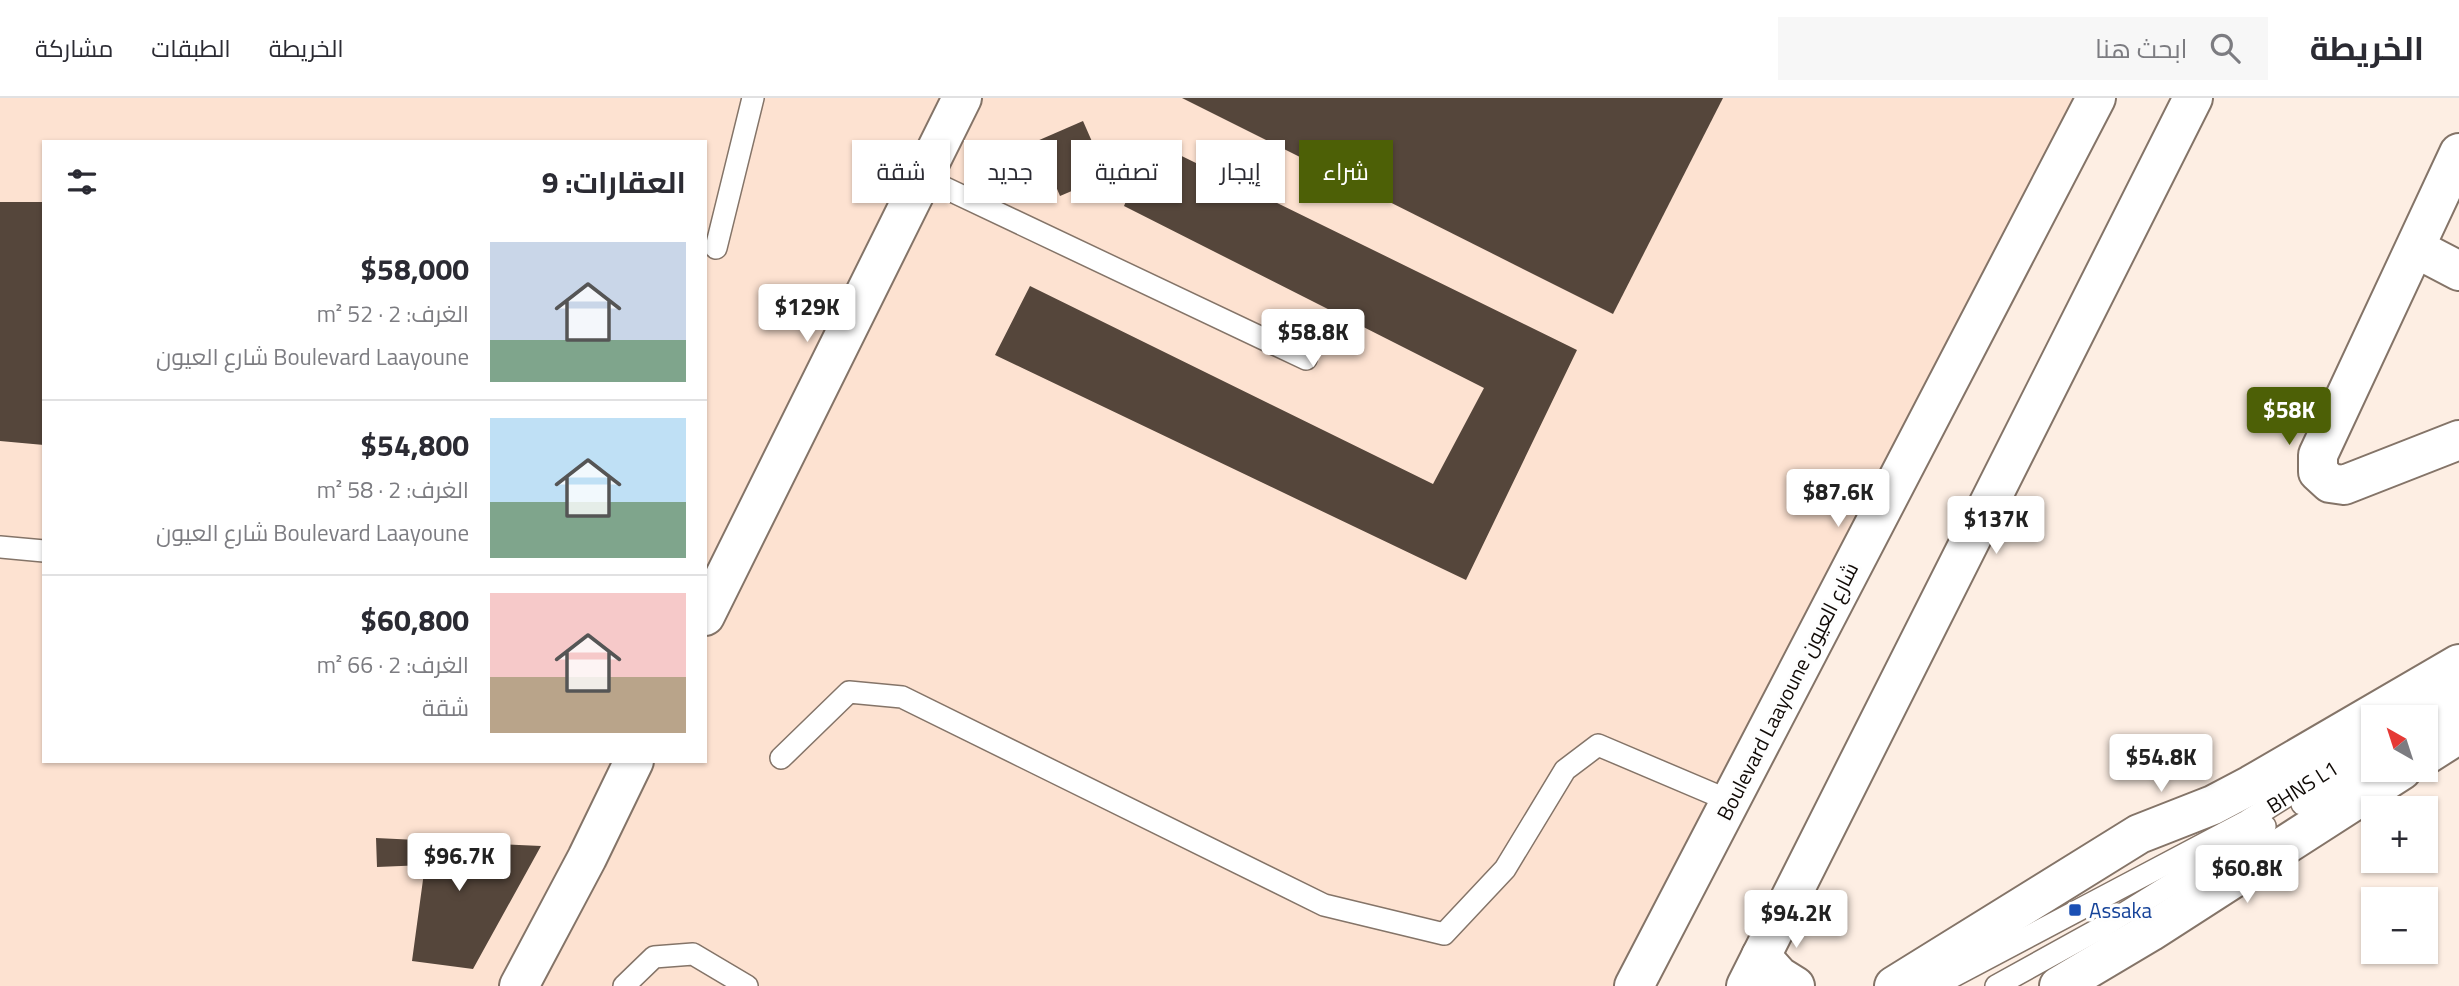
<!DOCTYPE html>
<html lang="ar">
<meta charset="utf-8">
<style>
body{margin:0;font-family:"Titillium Web",Cairo,sans-serif;background:#f7f7f7;color:#2b2b33;direction:rtl;height:100vh;display:flex;flex-direction:column;font-size:26px;white-space:nowrap}
*{box-sizing:border-box;margin:0}
p{font-size:23px;color:#7c7c81}
.icon{flex:none;width:38px;height:38px;fill:none;stroke:currentColor;stroke-width:2;stroke-linecap:round;stroke-linejoin:round}
.map{position:relative;flex:1;overflow:hidden;direction:ltr}
.side{position:absolute;left:42px;top:42px;width:665px;height:623px;display:flex;flex-direction:column;background:#fff;border-radius:0px;box-shadow:0 2px 5px #0004;direction:rtl}
.side>*{flex:none}
.guide{position:absolute;left:728px;top:42px;width:665px;height:63px;direction:rtl;display:flex;gap:14px}
.needle{width:46px;rotate:321deg}
.buttons{position:absolute;left:2361px;top:607px;display:grid;gap:14px}
.buttons a{display:grid;place-items:center;width:77px;height:77px;border-radius:0px;background:#fff;box-shadow:0 2px 5px #0004;font-size:35px}
.price{position:absolute;translate:-50% -60px;padding:0 16px;border-radius:7px;background:#fff;color:#222;font-size:23px;line-height:46px;filter:drop-shadow(0 2px 4px #0008)}
.price::after{content:'';position:absolute;left:50%;top:42px;width:21px;height:16px;margin-left:-10px;background:inherit;clip-path:polygon(0 0,100% 0,50% 100%)}
.price.current{background:#4d6006;color:#fff}
ul{padding:0;list-style:none}
li{display:flex;align-items:center;gap:21px;height:175px;padding:0 21px}
li+li{border-top:2px solid #e1e1e2}
li span{display:grid;place-items:center;flex:none;width:196px;height:140px;border-radius:0px;color:#555}
li>.icon{margin-inline-start:auto}
span .icon{width:84px;height:84px;fill:#fffc;stroke-width:1}
li b{font-size:30px}
h2{display:flex;justify-content:space-between;align-items:center;height:84px;padding:0 21px;font-size:30px}
.tag{padding:0 24px;border-radius:0px;background:#fff;box-shadow:0 2px 5px #0004;font-size:24px;line-height:63px}
.tag.current{background:#4d6006;color:#fff}
header{display:flex;align-items:center;gap:42px;box-sizing:border-box;height:98px;padding:0 35px;background:#fff;border-bottom:2px solid #e1e1e2}
header strong{font-size:33px}
nav{display:flex;gap:38px;margin-inline-start:auto;font-size:24px}
.search{width:490px;height:63px;background:#f7f7f7;display:flex;align-items:center;gap:18px;box-sizing:border-box;padding:0 24px;border-radius:0px;color:#7c7c81;font-size:26px}
.map>svg:first-child{display:block}
</style>
<header>
<strong>الخريطة</strong>
<div class="search"><svg class="icon" aria-label="search" viewBox="0 0 24 24"><circle cx="10" cy="10" r="6"/><path d="M15 15l6 6"/></svg>ابحث هنا</div>
<nav><a>الخريطة</a><a>الطبقات</a><a>مشاركة</a></nav>
</header>
<div class="map">
<svg width="2459" height="888" viewBox="0 0 2459 888">
<rect width="100%" height="100%" fill="#fdeee3"/>
<path fill="#fde2d1" fill-rule="evenodd" d="M 0,0 L 2104,0 L 1658,888 L 0,888 ZM 44,44 L 705,44 L 705,663 L 44,663 Z"/>
<g fill="#55463b">
<polygon points="1182,0 1723,0 1613,216"/>
<polygon points="1083,23 1107,78 1060,98 1037,43"/>
<polygon points="1151,43 1577,252 1466,482 995,257 1030,188 1433,386 1484,290 1124,108"/>
<polygon points="0,104 44,104 44,347 0,343"/>
<polygon points="376,740 541,748 473,871 412,863 425,767 377,769"/>
</g>
<g fill="none" stroke-linecap="round" stroke-linejoin="round">
<g stroke="#847468" stroke-width="24">
<g id="service">
<polyline points="922,79 1306,261"/>
<polyline points="716,150 753,0"/>
<polyline points="0,449 44,453"/>
<polyline points="2413,620 2459,592"/>
<polyline points="2426,630 2459,610"/>
<polyline points="781,660 849,594 902,599 1324,807 1444,836 1505,771 1565,672 1598,647 1730,703"/>
<polyline points="2302,706 2373,662"/>
<polyline points="624,888 654,859 693,856 747,888"/>
<path id="s1" d="M 1935,888 L 2247,723 L 2373,644"/>
<polyline points="1996,888 2099,831 2265,728"/>
</g>
</g>
<g stroke="#847468" stroke-width="42">
<g id="minor">
<polyline points="2459,55 2318,357 2318,374 2330,385 2344,387 2459,342"/>
<polyline points="2417,151 2459,173"/>
<polyline points="705,518 962,0"/>
<polyline points="2426,657 2459,636"/>
<polyline points="1761,858 1779,878 1795,888"/>
<polyline points="519,888 587,760 634,663"/>
<polyline points="1894,888 2139,736 2213,707 2251,687 2459,566"/>
<polyline points="2059,888 2150,834 2402,672"/>
</g>
</g>
<g stroke="#847468" stroke-width="42">
<g id="tertiary">
<polyline points="1634,888 2096,0"/>
<polyline points="1746,888 2193,0"/>
</g>
</g>
<use href="#service" stroke="#fff" stroke-width="21"/>
<use href="#minor" stroke="#fff" stroke-width="38"/>
<use href="#tertiary" stroke="#fff" stroke-width="38"/>
</g>
<rect fill="#1a4fb4" stroke="#fefefe" stroke-width="2.5" x="2068" y="805" width="14" height="14" rx="3.5"/>
<g text-anchor="middle" dominant-baseline="central" stroke-width="7" stroke-linejoin="round" paint-order="stroke">
<g font-size="21" fill="#110b07" stroke="#fefefe">
<text transform="translate(1787 593) rotate(-63)">Boulevard Laayoune شارع العيون</text>
<text stroke="none"><textPath href="#s1" startOffset="418">BHNS L1</textPath></text>
</g>
<g font-size="21" fill="#164399" stroke="#fefefe" text-anchor="start">
<text x="2089" y="812">Assaka</text>
</g>
</g>
</svg>
<div class="buttons">
<a><svg class="needle" viewBox="-14 -14 28 28"><path d="M0-13l5 13h-10z" fill="#e53935"/><path d="M0 13l5-13h-10z" fill="#7c7c81"/></svg></a>
<a>+</a>
<a>−</a>
</div>
<b class="price" style="left:807px;top:246px">$129K</b>
<b class="price" style="left:1313px;top:271px">$58.8K</b>
<b class="price current" style="left:2289px;top:349px">$58K</b>
<b class="price" style="left:1838px;top:431px">$87.6K</b>
<b class="price" style="left:1996px;top:458px">$137K</b>
<b class="price" style="left:2161px;top:696px">$54.8K</b>
<b class="price" style="left:459px;top:795px">$96.7K</b>
<b class="price" style="left:2247px;top:807px">$60.8K</b>
<b class="price" style="left:1796px;top:852px">$94.2K</b>
<div class="guide">
<a class="tag current">شراء</a>
<a class="tag">إيجار</a>
<a class="tag">تصفية</a>
<a class="tag">جديد</a>
<a class="tag">شقة</a>
</div>
<section class="side">
<h2>العقارات: 9<svg class="icon" aria-label="filters" viewBox="0 0 24 24"><path d="M4 7h16M4 17h16"/><circle cx="9" cy="7" r="2"/><circle cx="15" cy="17" r="2"/></svg></h2>
<ul>
<li><span style="background:linear-gradient(#c9d6e8 70%,#7fa58c 0)"><svg class="icon" aria-label="home" viewBox="0 0 24 24"><path d="M3 11l9-7 9 7M6 9v11h12V9"/></svg></span><div><b>$58,000</b><p>الغرف: 2 · 52 m²</p><p>Boulevard Laayoune شارع العيون</p></div></li>
<li><span style="background:linear-gradient(#bfe0f5 60%,#7fa58c 0)"><svg class="icon" aria-label="home" viewBox="0 0 24 24"><path d="M3 11l9-7 9 7M6 9v11h12V9"/></svg></span><div><b>$54,800</b><p>الغرف: 2 · 58 m²</p><p>Boulevard Laayoune شارع العيون</p></div></li>
<li><span style="background:linear-gradient(#f6c9c9 60%,#b9a48a 0)"><svg class="icon" aria-label="home" viewBox="0 0 24 24"><path d="M3 11l9-7 9 7M6 9v11h12V9"/></svg></span><div><b>$60,800</b><p>الغرف: 2 · 66 m²</p><p>شقة</p></div></li>
</ul>
</section>
</div>
